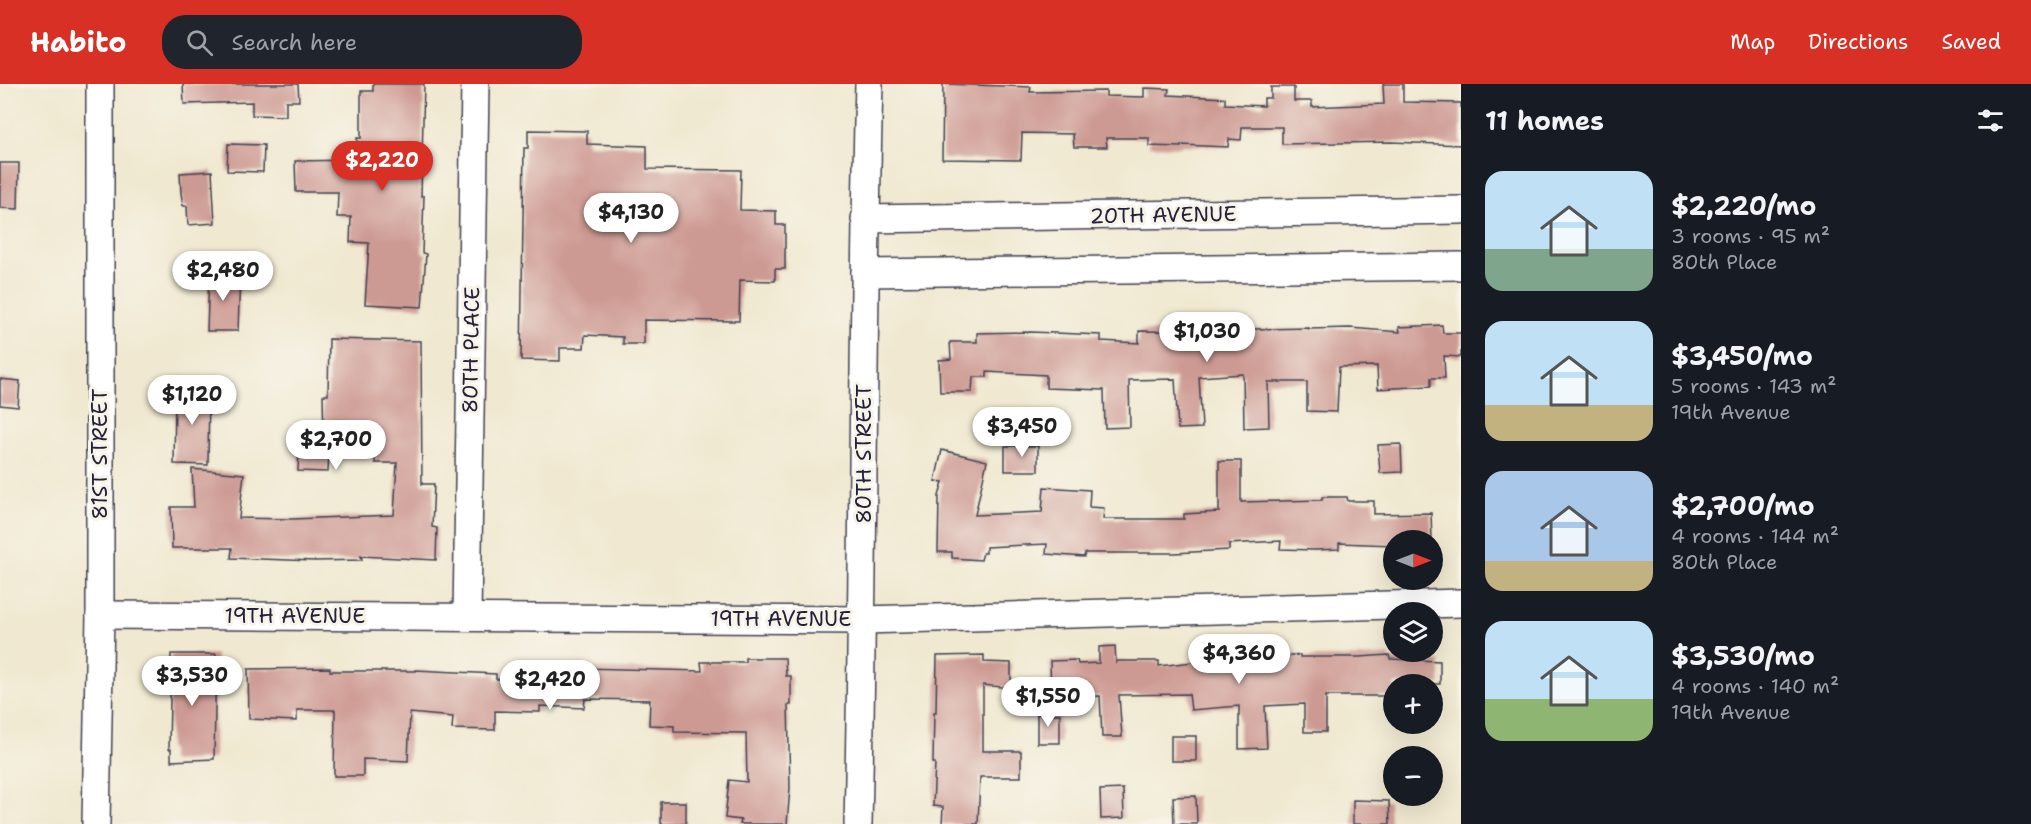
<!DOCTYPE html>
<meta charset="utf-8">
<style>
body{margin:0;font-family:"Shantell Sans",sans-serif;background:#20242c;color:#f1f3f6;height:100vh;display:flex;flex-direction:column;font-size:22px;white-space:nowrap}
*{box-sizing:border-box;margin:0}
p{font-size:20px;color:#9ea1a6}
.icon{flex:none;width:33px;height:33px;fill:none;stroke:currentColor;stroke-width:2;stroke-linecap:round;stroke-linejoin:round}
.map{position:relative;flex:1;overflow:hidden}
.drawer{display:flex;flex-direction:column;background:#171b24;width:570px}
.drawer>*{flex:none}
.needle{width:39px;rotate:90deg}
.buttons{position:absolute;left:1383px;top:446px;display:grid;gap:12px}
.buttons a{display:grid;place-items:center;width:60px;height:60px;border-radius:50%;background:#171b24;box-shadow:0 6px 24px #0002;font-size:30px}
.price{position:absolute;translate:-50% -51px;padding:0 14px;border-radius:21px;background:#fff;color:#222;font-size:20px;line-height:39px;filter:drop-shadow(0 2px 3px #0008)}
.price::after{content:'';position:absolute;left:50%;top:36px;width:18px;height:14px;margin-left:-9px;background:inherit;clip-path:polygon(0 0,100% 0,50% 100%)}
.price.on{background:#d93025;color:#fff}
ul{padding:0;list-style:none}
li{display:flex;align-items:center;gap:18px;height:150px;padding:0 24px}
li span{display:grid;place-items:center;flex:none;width:168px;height:120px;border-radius:18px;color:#555}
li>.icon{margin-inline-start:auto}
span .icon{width:72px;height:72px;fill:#fffc;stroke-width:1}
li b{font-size:26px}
h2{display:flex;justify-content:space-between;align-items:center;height:72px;padding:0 24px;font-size:26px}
header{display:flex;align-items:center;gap:36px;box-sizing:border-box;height:84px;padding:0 30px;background:#d93025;color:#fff}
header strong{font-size:28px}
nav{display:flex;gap:33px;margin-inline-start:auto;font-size:21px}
.search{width:420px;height:54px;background:#20242c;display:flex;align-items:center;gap:15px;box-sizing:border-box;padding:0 21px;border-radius:24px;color:#9ea1a6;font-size:22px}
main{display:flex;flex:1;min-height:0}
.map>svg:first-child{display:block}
</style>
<header>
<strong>Habito</strong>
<div class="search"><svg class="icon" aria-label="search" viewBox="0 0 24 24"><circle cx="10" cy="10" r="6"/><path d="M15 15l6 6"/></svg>Search here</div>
<nav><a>Map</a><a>Directions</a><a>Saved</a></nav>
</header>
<main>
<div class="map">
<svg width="1461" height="740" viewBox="0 0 1461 740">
<rect width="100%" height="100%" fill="#f7f3e8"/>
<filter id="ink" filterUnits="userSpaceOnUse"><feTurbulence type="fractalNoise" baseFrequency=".0167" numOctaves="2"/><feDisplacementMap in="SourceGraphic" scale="12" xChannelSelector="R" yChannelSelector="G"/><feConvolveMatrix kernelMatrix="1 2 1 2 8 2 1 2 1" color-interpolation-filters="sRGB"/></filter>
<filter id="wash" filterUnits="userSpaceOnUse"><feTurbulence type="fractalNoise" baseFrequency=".008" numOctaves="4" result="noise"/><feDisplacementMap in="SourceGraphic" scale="24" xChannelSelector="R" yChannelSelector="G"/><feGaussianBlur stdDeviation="1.35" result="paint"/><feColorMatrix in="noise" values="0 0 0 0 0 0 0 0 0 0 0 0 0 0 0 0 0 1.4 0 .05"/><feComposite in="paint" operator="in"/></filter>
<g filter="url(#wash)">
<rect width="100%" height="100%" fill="#f0e8d0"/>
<g id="blocks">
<g fill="#cd9a93">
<polygon points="183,0 298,0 299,17 286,17 286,32 252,31 252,18 184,20"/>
<polygon points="373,0 424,0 421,112 424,112 422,169 426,170 422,223 365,220 369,159 350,158 351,133 337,133 338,108 296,108 295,77 357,76 357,54 361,54 361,7 373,7"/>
<polygon points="943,0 1031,3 1030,8 1106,7 1106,12 1144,13 1144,4 1169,5 1168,11 1225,14 1225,20 1264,22 1264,14 1271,14 1271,3 1294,3 1294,17 1312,17 1312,23 1384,20 1383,0 1403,0 1403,18 1461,19 1461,61 1392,58 1282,60 1282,43 1242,43 1241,56 1229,55 1228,63 1181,61 1181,63 1149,62 1149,54 1106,54 1107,63 1074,63 1073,50 1022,49 1021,76 942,75"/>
<polygon points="528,46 587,47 587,60 647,62 647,85 741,86 740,126 776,127 776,141 785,141 785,185 775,185 775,197 740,196 739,237 644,236 644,260 623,260 623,253 585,251 584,264 560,264 560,277 521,276 524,64 528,64"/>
<polygon points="228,60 264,61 263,88 227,87"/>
<polygon points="0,79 19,79 18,125 0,124"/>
<polygon points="212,87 215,139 188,141 187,122 183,122 181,109 180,89"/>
<polygon points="209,188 240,189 238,247 207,247"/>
<polygon points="1442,241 1443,249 1461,249 1461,273 1444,272 1445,294 1431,294 1431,302 1378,305 1377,282 1339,283 1337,328 1307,327 1307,298 1268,298 1269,343 1244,344 1243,290 1199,293 1202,344 1178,345 1175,295 1129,296 1130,343 1105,344 1104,306 1046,304 1046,291 987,288 987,293 973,293 972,308 940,308 939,276 951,275 950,258 977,258 977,249 1031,248 1101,251 1101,257 1139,259 1139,247 1207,248 1206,246 1309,244 1309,245 1350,244 1400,248 1399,243"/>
<polygon points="329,255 421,257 422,400 434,400 432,443 437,444 436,476 361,472 362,476 315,477 231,474 232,464 172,464 171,423 194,423 192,385 244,390 239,434 292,435 394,431 397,379 375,379 375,361 324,361 323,311 328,311"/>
<polygon points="0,295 20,297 18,323 0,321"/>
<polygon points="179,302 209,302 208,381 174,380 175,317 179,317"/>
<polygon points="1401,360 1402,388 1380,389 1378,361"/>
<rect x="1005" y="362" width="33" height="25"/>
<polygon points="299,363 329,364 328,388 298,387"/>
<polygon points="942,366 987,377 975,431 1042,428 1044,403 1090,406 1089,423 1104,424 1103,435 1184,435 1184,430 1219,428 1219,377 1241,377 1241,418 1322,416 1322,413 1347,413 1348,417 1374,417 1374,430 1431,429 1432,456 1394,456 1394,461 1339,459 1339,465 1315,466 1280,465 1281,457 1229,460 1229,466 1174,469 1085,469 1084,473 1046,470 1047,460 986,463 986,469 983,469 981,476 952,474 952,468 938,468 939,412 943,398 935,397"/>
<polygon points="1115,562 1116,579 1118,577 1159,577 1159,582 1201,577 1201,573 1228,570 1229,579 1275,577 1275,572 1300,571 1300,573 1359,573 1389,571 1390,575 1440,577 1440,600 1394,600 1394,612 1326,612 1326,648 1304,648 1304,620 1265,622 1267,664 1239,665 1239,622 1191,626 1189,610 1119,611 1122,653 1102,653 1100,612 1051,613 1050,577 1077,576 1078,580 1099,579 1099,563"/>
<polygon points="171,570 216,570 214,675 171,677 171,665 169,665"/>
<polygon points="984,571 984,578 1011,579 1011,604 983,601 983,667 1021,667 1021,693 980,693 978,740 942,740 943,723 933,722 935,679 933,679 934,628 936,628 937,572"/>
<polygon points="745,574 785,574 786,592 791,592 791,621 788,621 790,704 787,740 740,740 741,736 725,734 729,696 747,698 746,649 674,648 674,642 649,641 650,616 585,615 584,624 540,622 540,628 495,627 495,646 452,645 453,633 410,629 408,677 363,675 363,692 334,692 335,626 297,626 297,637 249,635 248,585 330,584 330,587 416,587 416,586 496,590 496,595 540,596 541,583 702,587 701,578 745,578"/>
<rect x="1037" y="630" width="23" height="29"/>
<rect x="1171" y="652" width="25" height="25"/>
<polygon points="1123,705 1124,734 1101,735 1100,706"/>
<polygon points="1196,712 1197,740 1174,740 1173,713"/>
<polygon points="1353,716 1389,717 1390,740 1353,740"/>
<rect x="661" y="718" width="25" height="22"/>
</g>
</g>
</g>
<g filter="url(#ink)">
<use href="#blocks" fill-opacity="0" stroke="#414051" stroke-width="1.5"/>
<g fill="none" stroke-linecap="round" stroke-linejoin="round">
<g stroke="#414051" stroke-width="30">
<g id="minor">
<polyline points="865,135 1461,126"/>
<polyline points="865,189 1461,182"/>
<polyline points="100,531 863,536 1461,519"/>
<polyline points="467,533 475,0"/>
<polyline points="96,740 100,531 100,0"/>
<path d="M 858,740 C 864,493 862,247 869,0"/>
</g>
</g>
<use href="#minor" stroke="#fff" stroke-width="27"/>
</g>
</g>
<g text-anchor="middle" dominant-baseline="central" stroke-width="6" stroke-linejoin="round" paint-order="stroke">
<g font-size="21" fill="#22223b" stroke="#f7f3e8">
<text transform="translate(1163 131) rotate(-1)">20TH AVENUE</text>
<text transform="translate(471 266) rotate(-89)">80TH PLACE</text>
<text transform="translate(100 370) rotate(-90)">81ST STREET</text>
<text transform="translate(864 370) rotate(-90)">80TH STREET</text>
<text x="295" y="532">19TH AVENUE</text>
<text x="781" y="535">19TH AVENUE</text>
</g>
</g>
</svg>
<div class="buttons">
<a><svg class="needle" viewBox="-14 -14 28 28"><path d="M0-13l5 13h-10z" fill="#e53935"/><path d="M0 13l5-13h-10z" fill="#9ea1a6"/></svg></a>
<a><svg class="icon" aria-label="layers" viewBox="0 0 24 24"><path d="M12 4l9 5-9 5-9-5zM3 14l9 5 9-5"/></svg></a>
<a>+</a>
<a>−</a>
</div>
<b class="price on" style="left:382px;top:108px">$2,220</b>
<b class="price" style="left:631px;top:160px">$4,130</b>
<b class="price" style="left:223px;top:218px">$2,480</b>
<b class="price" style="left:1207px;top:279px">$1,030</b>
<b class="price" style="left:192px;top:342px">$1,120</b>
<b class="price" style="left:1022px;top:374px">$3,450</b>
<b class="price" style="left:336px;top:387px">$2,700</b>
<b class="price" style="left:1239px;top:601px">$4,360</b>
<b class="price" style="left:192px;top:623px">$3,530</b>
<b class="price" style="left:550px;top:627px">$2,420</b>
<b class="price" style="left:1048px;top:644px">$1,550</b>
</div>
<section class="drawer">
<h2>11 homes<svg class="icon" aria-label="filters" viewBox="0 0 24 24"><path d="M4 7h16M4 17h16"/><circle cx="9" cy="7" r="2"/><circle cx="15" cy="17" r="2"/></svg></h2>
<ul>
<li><span style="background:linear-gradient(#bfe0f5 65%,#7fa58c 0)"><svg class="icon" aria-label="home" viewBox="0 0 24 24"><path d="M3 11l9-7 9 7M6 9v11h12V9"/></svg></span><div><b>$2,220/mo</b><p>3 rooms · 95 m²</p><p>80th Place</p></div></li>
<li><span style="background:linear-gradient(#bfe0f5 70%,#c2b280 0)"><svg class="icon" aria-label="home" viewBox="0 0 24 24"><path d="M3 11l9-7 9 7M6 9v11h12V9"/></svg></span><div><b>$3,450/mo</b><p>5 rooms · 143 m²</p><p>19th Avenue</p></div></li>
<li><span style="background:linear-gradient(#a9c7e8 75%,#c2b280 0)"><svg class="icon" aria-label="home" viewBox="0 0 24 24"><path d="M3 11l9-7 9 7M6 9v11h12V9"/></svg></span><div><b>$2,700/mo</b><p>4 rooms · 144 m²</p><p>80th Place</p></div></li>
<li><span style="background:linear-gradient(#bfe0f5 65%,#8fb573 0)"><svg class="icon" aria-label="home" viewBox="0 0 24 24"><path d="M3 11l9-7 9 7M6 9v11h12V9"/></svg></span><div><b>$3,530/mo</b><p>4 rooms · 140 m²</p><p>19th Avenue</p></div></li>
</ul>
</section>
</main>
